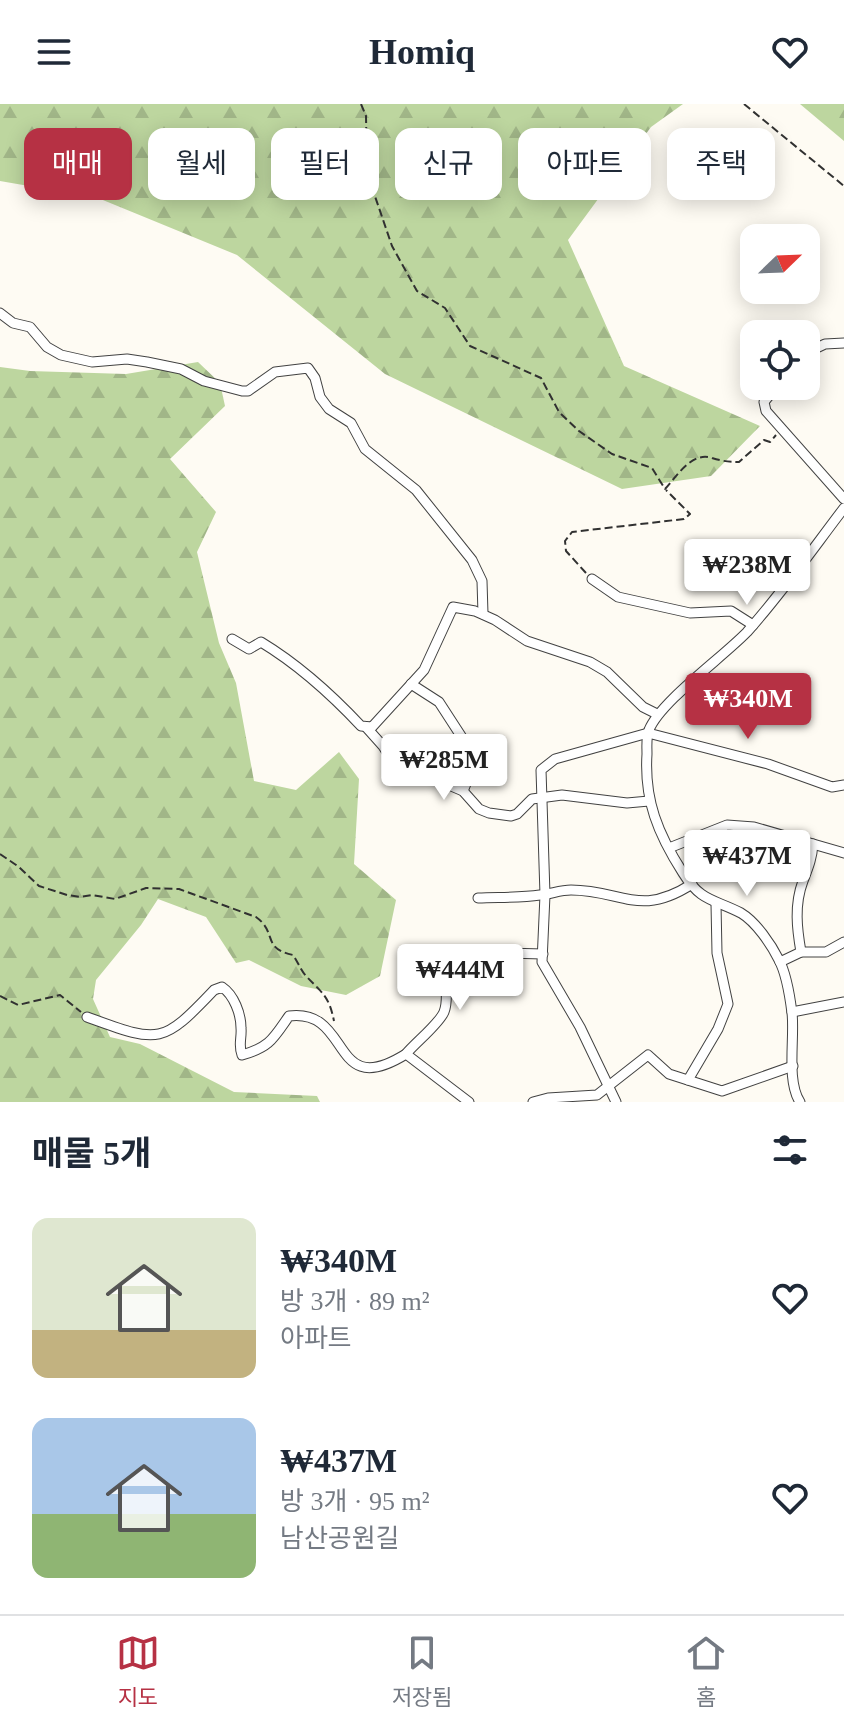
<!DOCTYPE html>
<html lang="ko">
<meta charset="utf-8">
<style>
body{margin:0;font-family:"Times New Roman","Noto Sans KR",serif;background:#f2f2f3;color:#1f2937;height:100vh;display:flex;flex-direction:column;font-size:30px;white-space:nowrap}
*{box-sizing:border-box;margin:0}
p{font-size:26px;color:#747a83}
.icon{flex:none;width:44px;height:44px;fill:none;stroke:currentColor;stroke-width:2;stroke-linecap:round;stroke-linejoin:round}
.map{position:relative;height:998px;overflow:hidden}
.side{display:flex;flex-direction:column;background:#fff;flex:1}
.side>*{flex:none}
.hud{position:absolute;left:24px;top:24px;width:796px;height:72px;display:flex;gap:16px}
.needle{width:52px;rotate:67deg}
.fabs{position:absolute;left:740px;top:120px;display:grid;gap:16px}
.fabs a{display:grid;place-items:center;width:80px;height:80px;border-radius:16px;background:#fff;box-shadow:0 4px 20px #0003;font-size:40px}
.price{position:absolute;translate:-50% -68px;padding:0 18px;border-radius:8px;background:#fff;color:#222;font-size:26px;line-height:52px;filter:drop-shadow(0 2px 4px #0008)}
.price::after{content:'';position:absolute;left:50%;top:48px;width:24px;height:18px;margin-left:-12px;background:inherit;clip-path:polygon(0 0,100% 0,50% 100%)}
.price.current{background:#b63144;color:#fff}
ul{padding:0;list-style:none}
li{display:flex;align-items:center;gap:24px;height:200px;padding:0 32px}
li span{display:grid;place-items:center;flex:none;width:224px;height:160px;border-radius:16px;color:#555}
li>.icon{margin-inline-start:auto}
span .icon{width:96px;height:96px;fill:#fffc;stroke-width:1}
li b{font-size:34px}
h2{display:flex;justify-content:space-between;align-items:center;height:96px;padding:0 32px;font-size:34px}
.chip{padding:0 28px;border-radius:16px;background:#fff;box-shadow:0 4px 20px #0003;font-size:28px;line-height:72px}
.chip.current{background:#b63144;color:#fff}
header{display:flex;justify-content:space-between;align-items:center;height:104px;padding:0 32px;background:#fff;font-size:36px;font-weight:600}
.menu{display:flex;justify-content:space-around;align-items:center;height:112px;border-top:2px solid #e0e1e3;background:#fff;font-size:22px;color:#747a83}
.menu a{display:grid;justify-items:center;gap:4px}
.menu .current{color:#b63144}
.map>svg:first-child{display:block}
</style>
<header><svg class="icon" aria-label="menu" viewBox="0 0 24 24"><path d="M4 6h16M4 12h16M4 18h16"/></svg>Homiq<svg class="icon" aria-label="heart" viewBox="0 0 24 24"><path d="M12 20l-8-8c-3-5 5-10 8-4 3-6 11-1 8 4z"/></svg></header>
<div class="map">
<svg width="844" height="998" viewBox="0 0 844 998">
<defs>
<pattern id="forest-firs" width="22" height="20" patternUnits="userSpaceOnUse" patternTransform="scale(2)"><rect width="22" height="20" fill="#bdd69f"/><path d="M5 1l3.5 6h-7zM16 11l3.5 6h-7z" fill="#a1b688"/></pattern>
</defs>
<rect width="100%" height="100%" fill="#fefbf3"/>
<g fill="url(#forest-firs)">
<polygon points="0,0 683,0 651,23 568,136 624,262 760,322 711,372 622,385 385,270 237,151 98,94 0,77"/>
<polygon points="800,0 844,0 844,37"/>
<polygon points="198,258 220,279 225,302 170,355 216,408 197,448 219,539 236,579 254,677 296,686 339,648 359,675 354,760 396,796 380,872 346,891 301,882 249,856 236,859 206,813 158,795 141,821 96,876 93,895 110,933 140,940 234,988 317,992 320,998 0,998 0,263 30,267 126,270"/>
</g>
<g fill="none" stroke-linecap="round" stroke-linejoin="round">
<g stroke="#424242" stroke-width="11">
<g id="minor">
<polyline points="0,209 13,219 30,223 47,243 61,251 92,258 127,255 147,258 181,265 204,277 242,287 248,287 275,268 308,264 315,274 320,293 329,305 351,319 365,345 416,386 472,456 482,477 483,510"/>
<polyline points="806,249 825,240 844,239"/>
<polyline points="777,282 764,298 766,307 844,395"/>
<polyline points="592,475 618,493 690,509 731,507 753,521"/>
<path d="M 232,535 L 249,545 L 261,538 C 299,561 331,590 361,622 L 372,623 L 424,566 L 453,503 L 475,507 L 495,516 L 527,537 L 590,558 L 607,568 L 643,603 L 657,610"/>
<polyline points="411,580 439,598 474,652 475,658 463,687"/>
<polyline points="366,623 383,642 399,667 407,671 428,672 463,687 479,705 489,709 511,712 517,710 532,695 562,691 627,699 649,697"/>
<polyline points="669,744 727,721 754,723 844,749"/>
<path d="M 478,794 C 498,793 520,794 540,791 C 551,790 560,786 571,786 C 622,786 639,814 692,780"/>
<path d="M 801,848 C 797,825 794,801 803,777 C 808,764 812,755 813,740"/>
<polyline points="780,858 801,848 826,848 844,838"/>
<polyline points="792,908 844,898"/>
<path d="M 87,913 C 159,939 161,942 214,886 L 222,883 C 234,891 241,910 241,924 C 242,934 238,941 242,951 C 270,943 273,935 289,912 C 353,904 329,998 406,950"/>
<polyline points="688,976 718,925 728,900 717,849 716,800"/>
<path d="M 469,998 L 406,950 C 415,939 439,920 444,908 C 449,896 444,882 448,870 C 454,848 523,849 543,850"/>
<polyline points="533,998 548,994 597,991 648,951 669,970 722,987 793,962"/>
<polyline points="616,998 580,923 542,858 545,791 541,666 555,655 648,629 768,660 832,683 844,681"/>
<path d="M 800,998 C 786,977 795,933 792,909 C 790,893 786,869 779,856 C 771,840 756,818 741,809 C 714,795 701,798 683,769 C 658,730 644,696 647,650 C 647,642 646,633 649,626 C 660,598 723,553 747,528 C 782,489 812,446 844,404"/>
</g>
</g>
<g stroke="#313131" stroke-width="2" stroke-dasharray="8 4" stroke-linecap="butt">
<path d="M 361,0 L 366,12 L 367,69 L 392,142 L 417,187 L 445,204 L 470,242 L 541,274 L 559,308 L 579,327 L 612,350 L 652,364 L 665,385 C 677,372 692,347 712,354 C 722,357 728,358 739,358 L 764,336 L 770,338 L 776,331"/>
<polyline points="744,0 844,82"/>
<polyline points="586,469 566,447 565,437 572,428 684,415 690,410 666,386"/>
<path d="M 0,750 L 19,763 L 39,782 L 67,791 L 80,793 L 92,791 L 115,795 L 146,784 L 179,785 L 256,813 C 278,829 261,844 293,851 C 298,858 301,867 307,873 C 323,890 329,892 334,917"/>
<polyline points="0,892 18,901 60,891 81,908"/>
</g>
<use href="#minor" stroke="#fff" stroke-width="9"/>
</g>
</svg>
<div class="fabs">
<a><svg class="needle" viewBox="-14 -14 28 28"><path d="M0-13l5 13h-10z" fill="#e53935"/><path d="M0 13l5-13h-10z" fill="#747a83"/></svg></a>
<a><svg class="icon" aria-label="locate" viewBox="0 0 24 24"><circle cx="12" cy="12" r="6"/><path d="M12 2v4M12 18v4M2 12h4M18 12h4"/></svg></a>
</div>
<b class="price" style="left:747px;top:503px">₩238M</b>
<b class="price current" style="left:748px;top:637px">₩340M</b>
<b class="price" style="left:444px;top:698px">₩285M</b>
<b class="price" style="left:747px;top:794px">₩437M</b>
<b class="price" style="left:460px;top:908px">₩444M</b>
<div class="hud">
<a class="chip current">매매</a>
<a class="chip">월세</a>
<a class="chip">필터</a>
<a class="chip">신규</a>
<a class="chip">아파트</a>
<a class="chip">주택</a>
</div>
</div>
<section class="side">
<h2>매물 5개<svg class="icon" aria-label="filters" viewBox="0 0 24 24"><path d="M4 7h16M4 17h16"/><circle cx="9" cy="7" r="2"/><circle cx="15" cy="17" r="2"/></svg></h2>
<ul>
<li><span style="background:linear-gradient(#dfe7d0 70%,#c2b280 0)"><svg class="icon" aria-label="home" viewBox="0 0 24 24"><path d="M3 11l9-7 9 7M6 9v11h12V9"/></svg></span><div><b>₩340M</b><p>방 3개 · 89 m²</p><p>아파트</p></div><svg class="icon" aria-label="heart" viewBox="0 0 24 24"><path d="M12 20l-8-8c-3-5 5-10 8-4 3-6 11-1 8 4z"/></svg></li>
<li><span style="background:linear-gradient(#a9c7e8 60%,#8fb573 0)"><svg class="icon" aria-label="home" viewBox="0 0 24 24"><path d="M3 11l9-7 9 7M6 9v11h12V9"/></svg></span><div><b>₩437M</b><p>방 3개 · 95 m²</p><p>남산공원길</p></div><svg class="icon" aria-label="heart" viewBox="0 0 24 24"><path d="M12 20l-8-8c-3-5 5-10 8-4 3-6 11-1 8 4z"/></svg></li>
</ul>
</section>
<nav class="menu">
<a class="current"><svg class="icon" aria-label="map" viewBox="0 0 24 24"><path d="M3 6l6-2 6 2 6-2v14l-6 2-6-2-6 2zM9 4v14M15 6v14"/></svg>지도</a>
<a><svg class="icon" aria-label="saved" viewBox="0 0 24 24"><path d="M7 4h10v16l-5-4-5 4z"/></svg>저장됨</a>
<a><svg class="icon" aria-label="home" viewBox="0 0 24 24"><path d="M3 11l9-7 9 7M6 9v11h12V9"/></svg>홈</a>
</nav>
